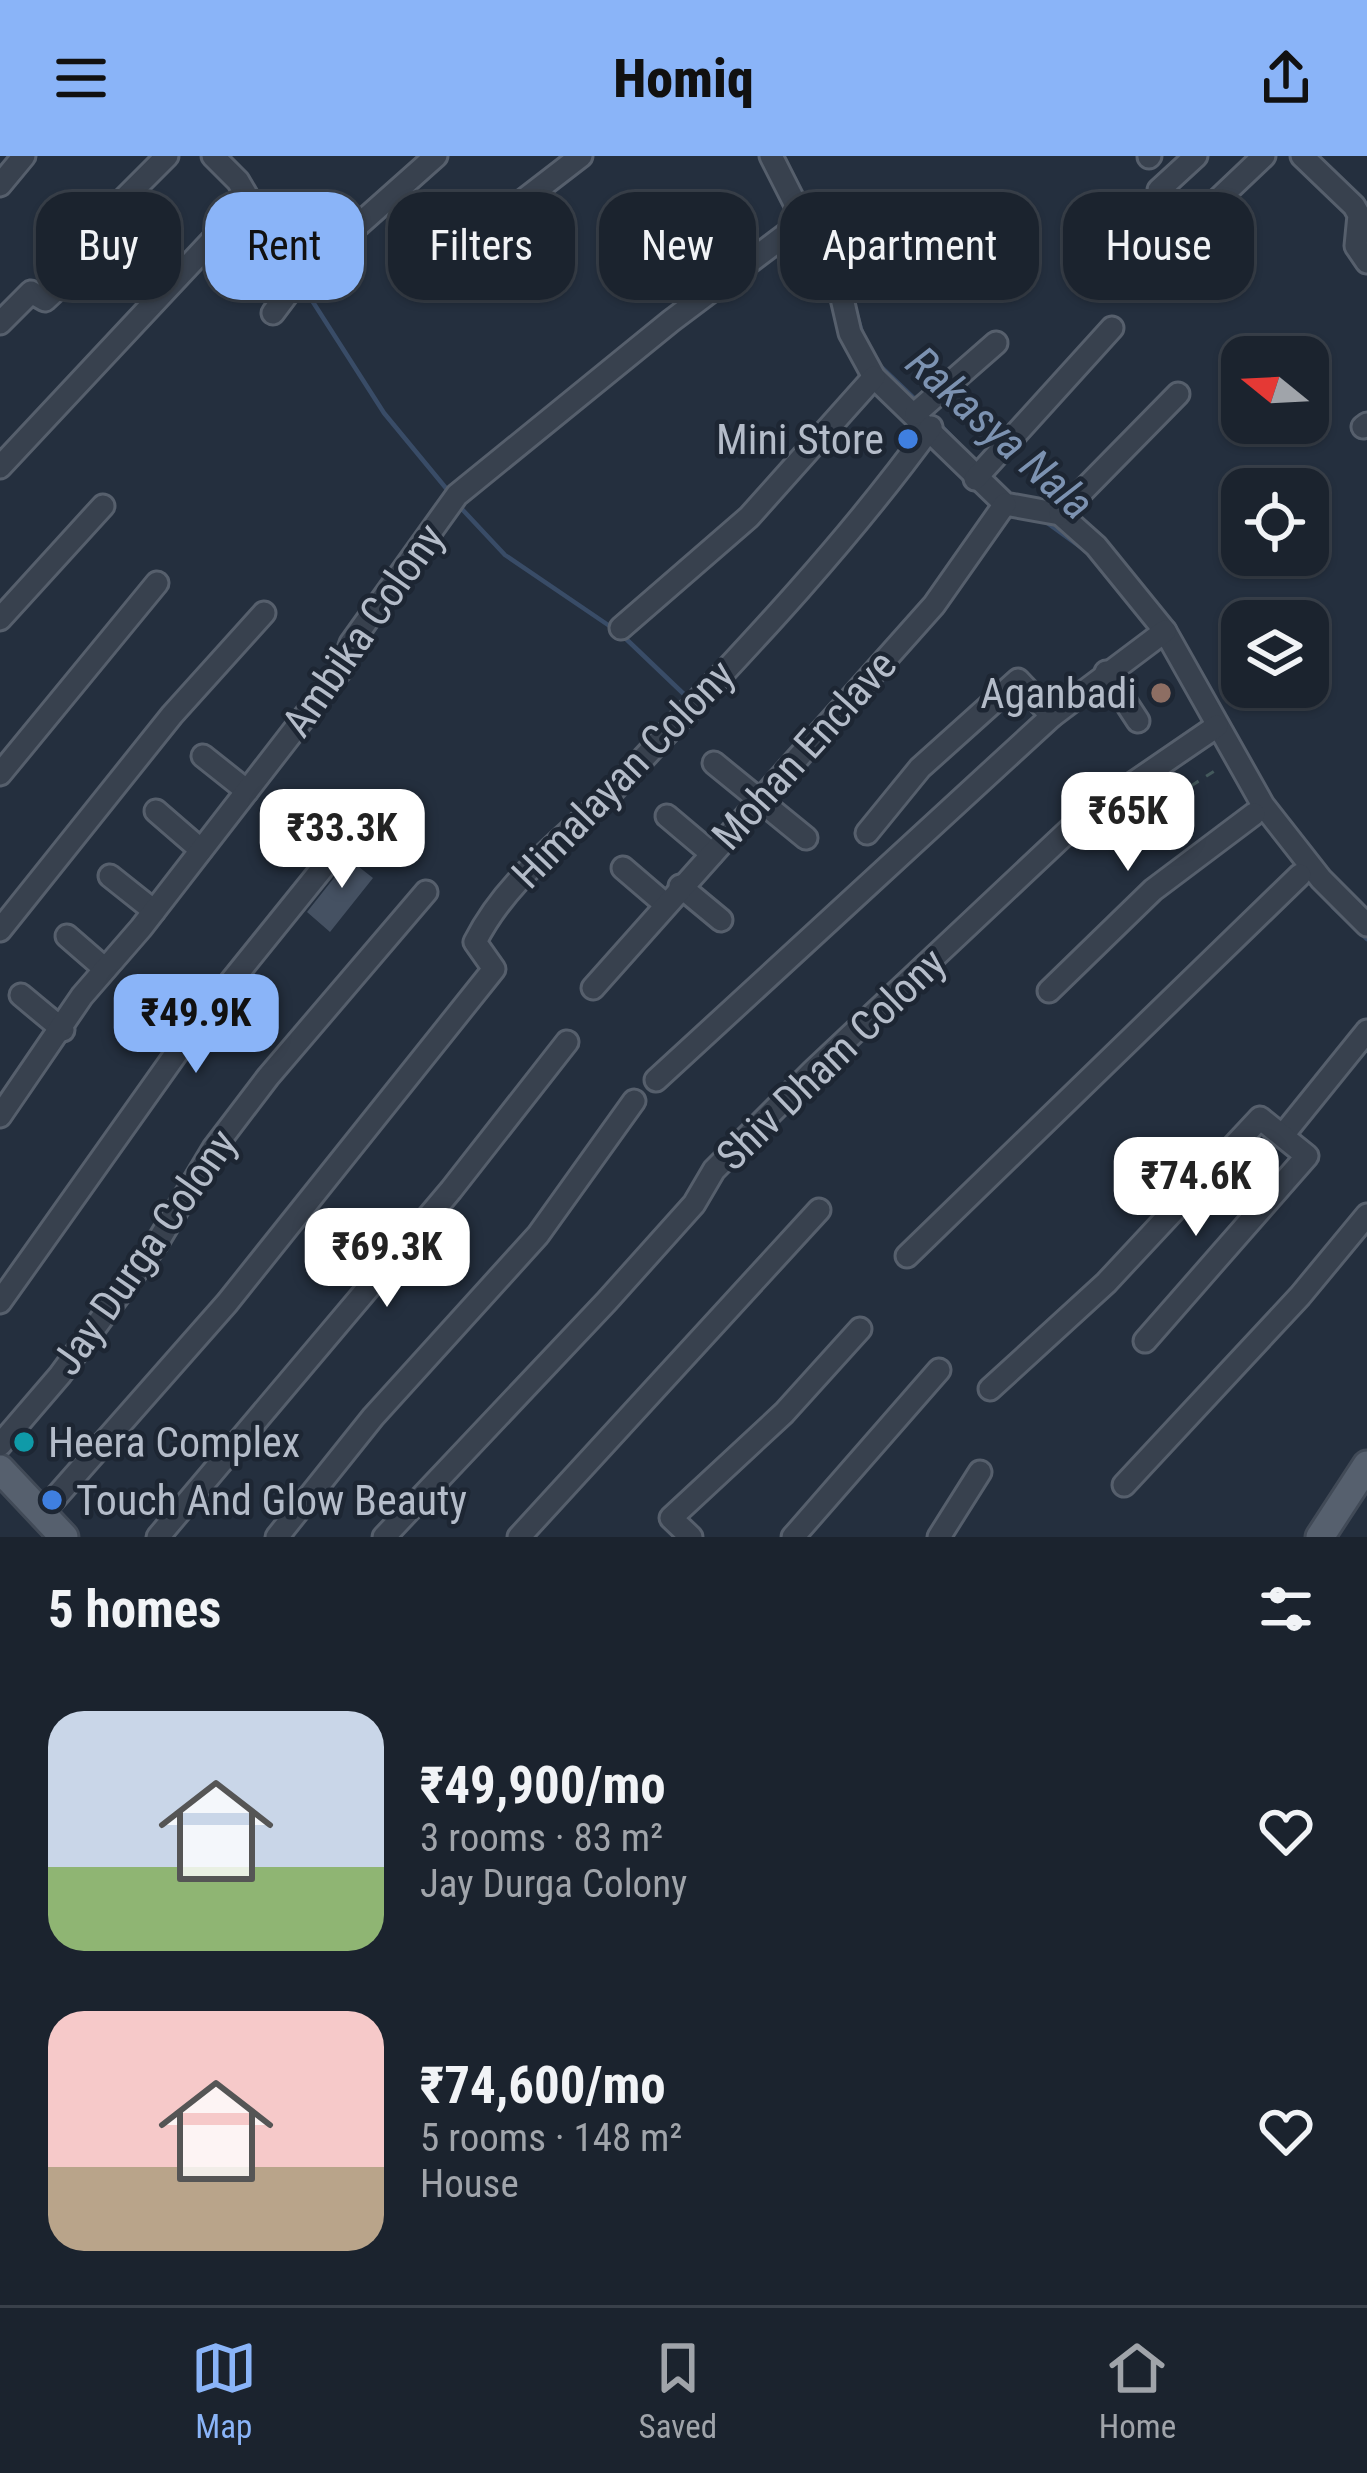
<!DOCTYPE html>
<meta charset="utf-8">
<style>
body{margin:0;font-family:"Roboto Condensed",sans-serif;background:#242b36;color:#f1f3f6;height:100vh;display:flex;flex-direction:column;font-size:45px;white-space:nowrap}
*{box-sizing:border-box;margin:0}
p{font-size:39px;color:#a0a4aa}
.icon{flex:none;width:66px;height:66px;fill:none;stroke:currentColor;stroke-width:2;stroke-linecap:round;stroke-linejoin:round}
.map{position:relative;height:1381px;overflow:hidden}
.details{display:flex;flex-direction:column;background:#1b232e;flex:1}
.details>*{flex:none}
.hud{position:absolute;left:36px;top:36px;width:1296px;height:108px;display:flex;gap:24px}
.needle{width:78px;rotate:288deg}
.tools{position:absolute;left:1221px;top:180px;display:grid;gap:24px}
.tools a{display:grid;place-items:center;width:108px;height:108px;border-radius:24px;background:#1b232e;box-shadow:0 3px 9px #0004,0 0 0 3px #39404a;font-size:60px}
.price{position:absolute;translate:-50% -102px;padding:0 27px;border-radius:24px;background:#fff;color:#222;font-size:39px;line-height:78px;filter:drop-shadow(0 3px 6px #0008)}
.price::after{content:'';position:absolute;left:50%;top:72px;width:36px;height:27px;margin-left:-18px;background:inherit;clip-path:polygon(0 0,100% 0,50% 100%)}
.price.current{background:#8ab4f8;color:#111}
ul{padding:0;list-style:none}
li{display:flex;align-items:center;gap:36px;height:300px;padding:0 48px}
li span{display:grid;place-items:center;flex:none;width:336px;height:240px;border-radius:36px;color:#555}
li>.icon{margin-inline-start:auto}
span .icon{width:144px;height:144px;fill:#fffc;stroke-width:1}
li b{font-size:51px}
h2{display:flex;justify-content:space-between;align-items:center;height:144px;padding:0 48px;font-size:51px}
.chip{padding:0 42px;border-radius:36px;background:#1b232e;box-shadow:0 3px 9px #0004,0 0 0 3px #39404a;font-size:42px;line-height:108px}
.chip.current{background:#8ab4f8;color:#111}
header{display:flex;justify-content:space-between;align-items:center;height:156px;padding:0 48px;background:#8ab4f8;color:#111;font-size:54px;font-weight:800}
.tab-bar{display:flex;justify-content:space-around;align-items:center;height:168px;border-top:3px solid #39404a;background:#1b232e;font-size:33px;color:#a0a4aa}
.tab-bar a{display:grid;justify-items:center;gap:6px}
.tab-bar .current{color:#8ab4f8}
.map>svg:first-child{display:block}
</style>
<header><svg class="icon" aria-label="menu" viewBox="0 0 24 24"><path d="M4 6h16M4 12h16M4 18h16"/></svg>Homiq<svg class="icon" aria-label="share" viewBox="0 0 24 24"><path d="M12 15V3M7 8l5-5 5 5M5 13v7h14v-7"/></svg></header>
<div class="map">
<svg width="1367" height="1381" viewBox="0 0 1367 1381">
<rect width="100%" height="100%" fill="#242f3e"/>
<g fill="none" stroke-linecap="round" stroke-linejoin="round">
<g stroke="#394c67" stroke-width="4.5">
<polyline points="256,61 294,116"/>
<polyline points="815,63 842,117"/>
<polyline points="304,132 384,257 450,337"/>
<polyline points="851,139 863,180"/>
<polyline points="876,206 920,248"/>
<polyline points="928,256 974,304"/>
<polyline points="460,351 505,399 614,473"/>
<polyline points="1046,366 1090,398"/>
<polyline points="623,480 689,543"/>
<polyline points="1333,751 1367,783"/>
</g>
</g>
<polygon fill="#455162" points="360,689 370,697 359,711 373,722 330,776 307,756"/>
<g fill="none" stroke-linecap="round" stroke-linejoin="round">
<g stroke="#565f6c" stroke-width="27">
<g id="minor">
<polyline points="213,0 238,25 255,54"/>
<polyline points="771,0 841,138 850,177 874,221 1005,348 1060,358 1096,390 1165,475 1263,649 1321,723 1367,769"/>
<polyline points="1302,0 1354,50 1359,59 1356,90 1367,106"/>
<polyline points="1149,1 1150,0"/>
<polyline points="0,29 24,0"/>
<polyline points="1159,34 1196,0"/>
<polyline points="1205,56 1264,0"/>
<polyline points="434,106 472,84 581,0"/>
<polyline points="273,157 300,121 436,0"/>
<polyline points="0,167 31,136 45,144 94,98 85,82 167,0"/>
<polyline points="916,257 996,187"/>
<polyline points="1363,271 1367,268"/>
<polyline points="0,311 250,44"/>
<polyline points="975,323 1112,172"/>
<polyline points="1060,358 1178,238"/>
<polyline points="0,463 103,350"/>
<polyline points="621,472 749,361 874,221"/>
<polyline points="1106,516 1138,565"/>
<polyline points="203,600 247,635"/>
<polyline points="714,607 806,682"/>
<polyline points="0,618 157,427"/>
<polyline points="156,655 201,694"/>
<polyline points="667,660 712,698"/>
<polyline points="867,677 920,612 1018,524 1052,560"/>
<polyline points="623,712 665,748"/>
<polyline points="110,720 154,755"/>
<polyline points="680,730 721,764"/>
<polyline points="0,774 172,559 264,457"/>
<polyline points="67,780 105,813"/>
<polyline points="593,832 934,449 1005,348"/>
<polyline points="1049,835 1153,734 1254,658"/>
<polyline points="21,839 63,874"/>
<polyline points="656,924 1052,560 1165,475"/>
<polyline points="0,960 82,840 141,772 343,511 351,487 457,339 671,165 804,65"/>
<polyline points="1283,979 1367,875"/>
<polyline points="907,1100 1300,719"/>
<polyline points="0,1146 200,864 359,667"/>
<polyline points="990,1233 1106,1127 1260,962 1307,1000 1145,1185"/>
<polyline points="0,1289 60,1219 157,1087 214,992 268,921 426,736"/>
<polyline points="1124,1329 1300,1140 1367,1059"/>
<path d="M 41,1358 L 227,1147 L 494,813 L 475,786 C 510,717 572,679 623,624 C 730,510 839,398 931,271"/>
<polyline points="158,1381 451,1034 567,886"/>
<polyline points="277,1381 373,1261 538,1079 634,945"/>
<polyline points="384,1381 607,1145 694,1048 714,1014 813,915 1081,663 1217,570"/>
<polyline points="519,1381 819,1054"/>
<polyline points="691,1381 671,1362 784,1257 860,1173"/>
<polyline points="793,1381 939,1214"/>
<polyline points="939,1381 980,1316"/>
</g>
</g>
<g stroke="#414a57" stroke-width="33">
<g id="major">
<polyline points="0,1313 64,1381"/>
<polyline points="1320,1381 1367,1309"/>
</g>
</g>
<polyline stroke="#44595c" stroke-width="3" stroke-dasharray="9 9" stroke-linecap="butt" points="1191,630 1219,612"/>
<use href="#minor" stroke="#38414e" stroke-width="21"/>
<use href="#major" stroke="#56606e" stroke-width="27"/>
</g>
<g fill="#3f7fe0" stroke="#1d2633" stroke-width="4.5">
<circle cx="908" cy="283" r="12"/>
<circle cx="52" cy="1344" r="12"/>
</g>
<circle fill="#8d6e63" stroke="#1d2633" stroke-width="4.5" cx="1161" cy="537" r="12"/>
<circle fill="#0f9aa8" stroke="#1d2633" stroke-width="4.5" cx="24" cy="1286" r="12"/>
<g text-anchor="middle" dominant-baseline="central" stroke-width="9" stroke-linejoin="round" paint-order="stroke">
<g font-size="42" fill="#b4bcc9" stroke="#1d2633" text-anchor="end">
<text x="884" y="283">Mini Store</text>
<text x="1137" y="537">Aganbadi</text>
<text x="48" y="1286" text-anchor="start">Heera Complex</text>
<text x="76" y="1344" text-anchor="start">Touch And Glow Beauty</text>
</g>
<g font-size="42" fill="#b4bcc9" stroke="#1d2633">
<text transform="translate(363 474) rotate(-55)">Ambika Colony</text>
<text transform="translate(804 594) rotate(-48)">Mohan Enclave</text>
<text transform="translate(623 618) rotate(-46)">Himalayan Colony</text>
<text transform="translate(831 903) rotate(-44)">Shiv Dham Colony</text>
<text transform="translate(144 1096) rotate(-55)">Jay Durga Colony</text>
</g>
<g font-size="45" font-style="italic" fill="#7c92b1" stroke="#1d2633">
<text transform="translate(1000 277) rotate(42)">Rakasya Nala</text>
</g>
</g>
</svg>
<div class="tools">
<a><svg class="needle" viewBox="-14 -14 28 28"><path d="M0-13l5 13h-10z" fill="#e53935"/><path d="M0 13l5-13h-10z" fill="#a0a4aa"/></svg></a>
<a><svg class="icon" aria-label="locate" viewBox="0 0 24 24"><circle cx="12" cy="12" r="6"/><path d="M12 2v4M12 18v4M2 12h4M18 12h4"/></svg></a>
<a><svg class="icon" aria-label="layers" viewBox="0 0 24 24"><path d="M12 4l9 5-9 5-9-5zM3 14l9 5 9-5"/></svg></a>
</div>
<b class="price" style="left:1128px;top:718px">₹65K</b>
<b class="price" style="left:342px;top:735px">₹33.3K</b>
<b class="price current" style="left:196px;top:920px">₹49.9K</b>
<b class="price" style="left:1196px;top:1083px">₹74.6K</b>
<b class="price" style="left:387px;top:1154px">₹69.3K</b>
<div class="hud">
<a class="chip">Buy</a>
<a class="chip current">Rent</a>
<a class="chip">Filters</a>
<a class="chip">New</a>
<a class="chip">Apartment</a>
<a class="chip">House</a>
</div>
</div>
<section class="details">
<h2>5 homes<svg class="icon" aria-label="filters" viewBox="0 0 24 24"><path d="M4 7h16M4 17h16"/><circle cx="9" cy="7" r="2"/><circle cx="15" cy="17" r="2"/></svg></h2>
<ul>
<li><span style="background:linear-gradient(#c9d6e8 65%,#8fb573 0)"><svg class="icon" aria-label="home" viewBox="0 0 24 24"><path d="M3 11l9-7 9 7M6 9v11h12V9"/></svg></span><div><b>₹49,900/mo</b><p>3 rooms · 83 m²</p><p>Jay Durga Colony</p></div><svg class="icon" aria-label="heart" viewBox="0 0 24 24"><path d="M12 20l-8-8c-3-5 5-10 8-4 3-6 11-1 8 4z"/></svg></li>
<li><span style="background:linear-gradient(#f6c9c9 65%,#b9a48a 0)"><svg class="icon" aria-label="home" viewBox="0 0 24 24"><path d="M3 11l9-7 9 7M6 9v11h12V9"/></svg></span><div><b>₹74,600/mo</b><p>5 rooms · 148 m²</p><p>House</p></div><svg class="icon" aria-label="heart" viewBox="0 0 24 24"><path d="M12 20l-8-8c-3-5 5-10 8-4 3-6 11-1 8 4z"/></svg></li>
</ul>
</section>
<nav class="tab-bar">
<a class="current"><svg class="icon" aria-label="map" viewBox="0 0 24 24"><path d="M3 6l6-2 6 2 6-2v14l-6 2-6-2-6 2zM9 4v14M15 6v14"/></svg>Map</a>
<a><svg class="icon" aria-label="saved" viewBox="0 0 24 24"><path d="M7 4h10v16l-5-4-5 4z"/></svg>Saved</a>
<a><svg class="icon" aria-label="home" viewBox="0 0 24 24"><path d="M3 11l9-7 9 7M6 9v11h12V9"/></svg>Home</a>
</nav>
